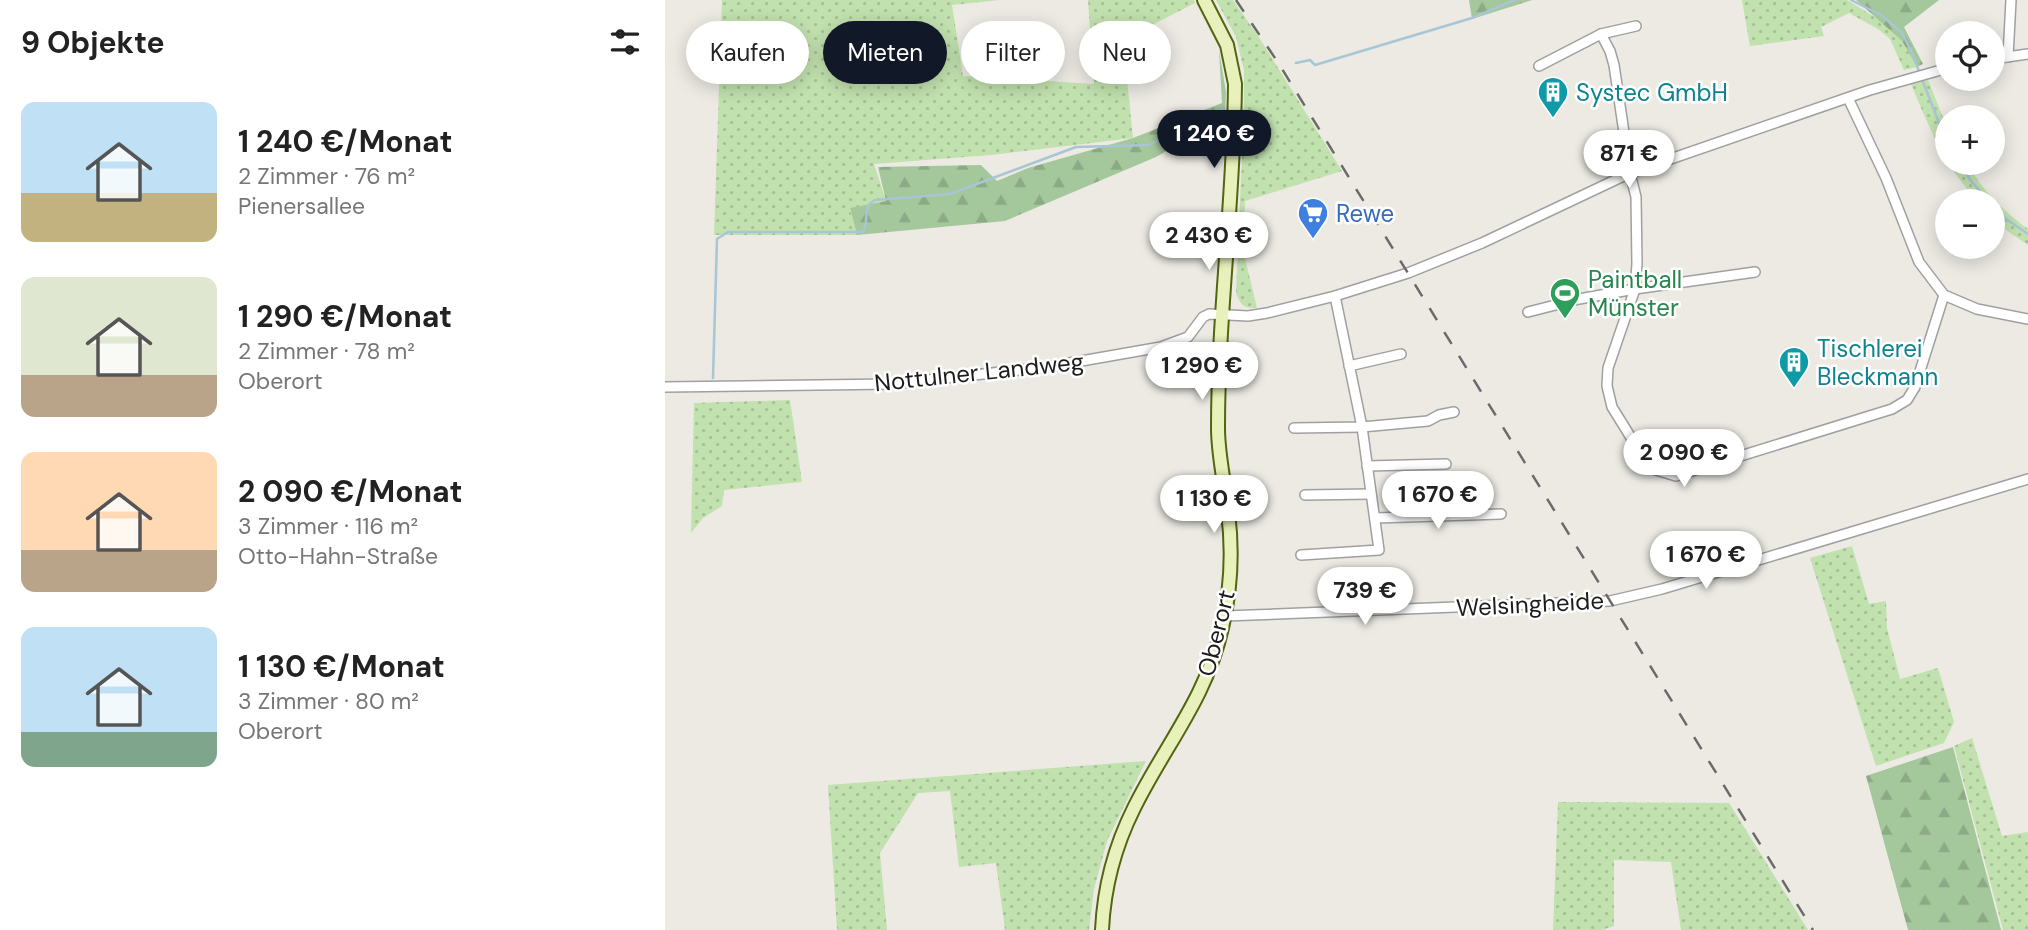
<!DOCTYPE html>
<html lang="de">
<meta charset="utf-8">
<style>
body{margin:0;font-family:"DM Sans",sans-serif;background:#f2f2f2;color:#222;height:100vh;display:flex;flex-direction:column;font-size:26px;white-space:nowrap}
*{box-sizing:border-box;margin:0}
p{font-size:23px;color:#767676}
.icon{flex:none;width:38px;height:38px;fill:none;stroke:currentColor;stroke-width:2;stroke-linecap:round;stroke-linejoin:round}
.map{position:relative;flex:1;overflow:hidden}
.drawer{display:flex;flex-direction:column;background:#fff;width:665px}
.drawer>*{flex:none}
.hud{position:absolute;left:21px;top:21px;width:665px;height:63px;display:flex;gap:14px}
.fabs{position:absolute;left:1270px;top:21px;display:grid;gap:14px}
.fabs a{display:grid;place-items:center;width:70px;height:70px;border-radius:50%;background:#fff;box-shadow:0 4px 18px #0003;font-size:35px}
.price{position:absolute;translate:-50% -60px;padding:0 16px;border-radius:24px;background:#fff;color:#222;font-size:23px;line-height:46px;filter:drop-shadow(0 2px 4px #0008)}
.price::after{content:'';position:absolute;left:50%;top:42px;width:21px;height:16px;margin-left:-10px;background:inherit;clip-path:polygon(0 0,100% 0,50% 100%)}
.price.on{background:#111827;color:#fff}
ul{padding:0;list-style:none}
li{display:flex;align-items:center;gap:21px;height:175px;padding:0 21px}
li span{display:grid;place-items:center;flex:none;width:196px;height:140px;border-radius:14px;color:#555}
li>.icon{margin-inline-start:auto}
span .icon{width:84px;height:84px;fill:#fffc;stroke-width:1}
li b{font-size:30px}
h2{display:flex;justify-content:space-between;align-items:center;height:84px;padding:0 21px;font-size:30px}
.chip{padding:0 24px;border-radius:32px;background:#fff;box-shadow:0 4px 18px #0003;font-size:24px;line-height:63px}
.chip.on{background:#111827;color:#fff}
main{display:flex;flex:1;min-height:0}
.map>svg:first-child{display:block}
</style>
<main>
<section class="drawer">
<h2>9 Objekte<svg class="icon" aria-label="filters" viewBox="0 0 24 24"><path d="M4 7h16M4 17h16"/><circle cx="9" cy="7" r="2"/><circle cx="15" cy="17" r="2"/></svg></h2>
<ul>
<li><span style="background:linear-gradient(#bfe0f5 65%,#c2b280 0)"><svg class="icon" aria-label="home" viewBox="0 0 24 24"><path d="M3 11l9-7 9 7M6 9v11h12V9"/></svg></span><div><b>1 240 €/Monat</b><p>2 Zimmer · 76 m²</p><p>Pienersallee</p></div></li>
<li><span style="background:linear-gradient(#dfe7d0 70%,#b9a48a 0)"><svg class="icon" aria-label="home" viewBox="0 0 24 24"><path d="M3 11l9-7 9 7M6 9v11h12V9"/></svg></span><div><b>1 290 €/Monat</b><p>2 Zimmer · 78 m²</p><p>Oberort</p></div></li>
<li><span style="background:linear-gradient(#ffd9b3 70%,#b9a48a 0)"><svg class="icon" aria-label="home" viewBox="0 0 24 24"><path d="M3 11l9-7 9 7M6 9v11h12V9"/></svg></span><div><b>2 090 €/Monat</b><p>3 Zimmer · 116 m²</p><p>Otto-Hahn-Straße</p></div></li>
<li><span style="background:linear-gradient(#bfe0f5 75%,#7fa58c 0)"><svg class="icon" aria-label="home" viewBox="0 0 24 24"><path d="M3 11l9-7 9 7M6 9v11h12V9"/></svg></span><div><b>1 130 €/Monat</b><p>3 Zimmer · 80 m²</p><p>Oberort</p></div></li>
</ul>
</section>
<div class="map">
<svg width="1363" height="930" viewBox="0 0 1363 930">
<defs>
<pattern id="grass-dots" width="8" height="8" patternUnits="userSpaceOnUse" patternTransform="scale(1.75)"><rect width="8" height="8" fill="#c1e1ae"/><path d="M2 2h.1M6 6h.1" fill="none" stroke="#a5c095" stroke-width="1.8" stroke-linecap="round"/></pattern>
<pattern id="forest-firs" width="22" height="20" patternUnits="userSpaceOnUse" patternTransform="scale(1.75)"><rect width="22" height="20" fill="#a4c79c"/><path d="M5 1l3.5 6h-7zM16 11l3.5 6h-7z" fill="#8daa86"/></pattern>
</defs>
<rect width="100%" height="100%" fill="#eceae3"/>
<g fill="url(#grass-dots)">
<polygon points="57,0 335,0 287,5 298,76 429,84 423,0 529,0 530,3 458,40 468,138 326,155 209,164 221,201 185,209 192,235 49,235"/>
<path d="M 551,0 L 568,0 L 595,39 L 677,171 L 580,201 L 578,250 L 592,308 C 579,308 576,306 571,293 L 579,110 L 579,70 L 571,37 Z"/>
<polygon points="1077,0 1182,0 1213,19 1237,41 1252,67 1239,70 1225,39 1213,29 1184,13 1156,27 1159,36 1085,46"/>
<path d="M 1263,80 L 1283,130 L 1283,163 L 1301,163 C 1316,188 1339,212 1363,229 L 1363,245 L 1338,228 L 1328,217 L 1328,201 L 1313,201 C 1280,167 1264,127 1246,84 Z"/>
<polygon points="125,400 137,482 59,490 57,506 38,518 26,533 29,403"/>
<polygon points="1187,546 1204,604 1221,601 1222,628 1235,679 1273,668 1289,722 1279,743 1211,766 1145,558"/>
<polygon points="1307,738 1337,836 1363,832 1363,930 1338,930 1289,746"/>
<polygon points="481,761 442,841 429,889 424,930 340,930 331,863 294,867 285,791 253,793 215,853 222,930 172,930 163,785"/>
<polygon points="893,802 1064,803 1143,930 1016,930 1006,862 949,860 949,926 937,930 888,930"/>
</g>
<g fill="url(#forest-firs)">
<polygon points="804,0 867,0 807,19"/>
<polygon points="1191,0 1274,0 1239,27 1258,64 1252,67 1237,41"/>
<polygon points="554,50 561,92 560,117 491,157 340,221 192,235 185,208 221,201 213,167 316,165 332,181 363,168 468,138 557,103"/>
<polygon points="1288,747 1336,930 1243,930 1201,776"/>
</g>
<g fill="none" stroke-linecap="round" stroke-linejoin="round">
<g stroke="#a8c6d5" stroke-width="2.5">
<polyline points="1186,0 1216,15 1236,32 1245,48 1283,146"/>
<polyline points="631,63 645,60 650,65 807,18 850,0"/>
<polyline points="1294,163 1306,181 1324,201"/>
<polyline points="1328,206 1341,219 1363,234"/>
<path d="M 48,378 L 52,239 L 63,232 L 198,232 C 205,220 196,207 210,200 L 285,194 L 411,147 L 484,145 L 557,109"/>
</g>
<g stroke="#a0a0a0" stroke-width="12">
<g id="street">
<polyline points="936,34 945,51 949,65 965,173 971,197 972,264 970,289 943,368 942,386 947,407 978,457 991,470 1011,476 1227,409 1242,400 1250,387 1279,295"/>
<polyline points="1343,57 1346,0"/>
<polyline points="1328,59 1363,54"/>
<polyline points="874,66 936,34 971,26"/>
<polyline points="1183,98 1221,178 1254,262 1279,295 1312,309 1363,319"/>
<polyline points="863,312 914,299 970,289 1090,272"/>
<polyline points="684,366 736,354"/>
<polyline points="0,387 226,384 382,367 496,347 523,337 538,317 544,314 583,316 602,313 670,296 743,273 817,243 965,173 1205,90 1283,68"/>
<polyline points="629,428 697,427 763,421 774,415 789,412"/>
<polyline points="702,466 781,464"/>
<polyline points="640,495 706,494"/>
<polyline points="710,518 836,514"/>
<polyline points="636,555 714,550 697,427 670,296"/>
<polyline points="560,616 945,601 997,589 1363,479"/>
</g>
</g>
<g stroke="#526511" stroke-width="16">
<path id="secondary" d="M 437,930 C 439,887 450,846 469,808 C 500,745 541,699 557,628 C 566,590 568,551 563,512 C 560,484 553,456 553,428 C 553,313 569,199 570,84 L 562,45 L 539,0"/>
</g>
<use href="#street" stroke="#fff" stroke-width="9"/>
<use href="#secondary" stroke="#e8f1bc" stroke-width="12"/>
<polyline stroke="#6a6a6a" stroke-width="2.5" stroke-dasharray="14 14" stroke-linecap="butt" points="571,0 614,64 1148,930"/>
</g>
<defs>
<g id="building-pin" transform="scale(1.575)"><path d="M0 17L-7.5 6A9.5 9.5 0 1 1 7.5 6Z" fill="#0f9aa8" stroke="#fff"/><path d="M-4-6H4V6H1V3H-1V6H-4ZM-2.5-4.3h1.7v1.8h-1.7ZM.8-4.3h1.7v1.8H.8ZM-2.5-1h1.7V.8h-1.7ZM.8-1h1.7V.8H.8Z" fill="#fff"/></g>
<g id="supermarket-pin" transform="scale(1.575)"><path d="M0 17L-7.5 6A9.5 9.5 0 1 1 7.5 6Z" fill="#3f7fe0" stroke="#fff"/><path d="M-6-5.5h2.5l.6 2H6L4.5 2H-2.5L-4.4-4H-6ZM-1.5 3.2a1.3 1.3 0 1 0 .1 0ZM3 3.2a1.3 1.3 0 1 0 .1 0Z" fill="#fff"/></g>
<g id="stadium-pin" transform="scale(1.575)"><path d="M0 17L-7.5 6A9.5 9.5 0 1 1 7.5 6Z" fill="#2e9e5b" stroke="#fff"/><path d="M0-5a6.5 5 0 1 0 0 10a6.5 5 0 1 0 0-10ZM-3.5-1.8h7v3.6h-7Z" fill="#fff"/></g>
</defs>
<g fill-rule="evenodd">
<use href="#building-pin" x="888" y="92"/>
<use href="#supermarket-pin" x="648" y="213"/>
<use href="#stadium-pin" x="900" y="293"/>
<use href="#building-pin" x="1129" y="362"/>
</g>
<g text-anchor="middle" dominant-baseline="central" stroke-width="5" stroke-linejoin="round" paint-order="stroke">
<g font-size="24" fill="#0d838f" stroke="#fff" text-anchor="start">
<text x="911" y="92">Systec GmbH</text>
<text x="1152" y="348">Tischlerei<tspan x="1152" dy="28">Bleckmann</tspan></text>
</g>
<g font-size="24" fill="#366cbe" stroke="#fff" text-anchor="start">
<text x="671" y="213">Rewe</text>
</g>
<g font-size="24" fill="#27864d" stroke="#fff" text-anchor="start">
<text x="923" y="279">Paintball<tspan x="923" dy="28">Münster</tspan></text>
</g>
<g font-size="24" fill="#1c1c1c" stroke="#fff">
<text transform="translate(314 372) rotate(-6)">Nottulner Landweg</text>
<text transform="translate(865 604) rotate(-3)">Welsingheide</text>
<text transform="translate(551 633) rotate(-76)">Oberort</text>
</g>
</g>
</svg>
<div class="fabs">
<a><svg class="icon" aria-label="locate" viewBox="0 0 24 24"><circle cx="12" cy="12" r="6"/><path d="M12 2v4M12 18v4M2 12h4M18 12h4"/></svg></a>
<a>+</a>
<a>−</a>
</div>
<b class="price on" style="left:549px;top:170px">1 240 €</b>
<b class="price" style="left:964px;top:190px">871 €</b>
<b class="price" style="left:544px;top:272px">2 430 €</b>
<b class="price" style="left:537px;top:402px">1 290 €</b>
<b class="price" style="left:1019px;top:489px">2 090 €</b>
<b class="price" style="left:773px;top:531px">1 670 €</b>
<b class="price" style="left:549px;top:535px">1 130 €</b>
<b class="price" style="left:1041px;top:591px">1 670 €</b>
<b class="price" style="left:700px;top:627px">739 €</b>
<div class="hud">
<a class="chip">Kaufen</a>
<a class="chip on">Mieten</a>
<a class="chip">Filter</a>
<a class="chip">Neu</a>
</div>
</div>
</main>
